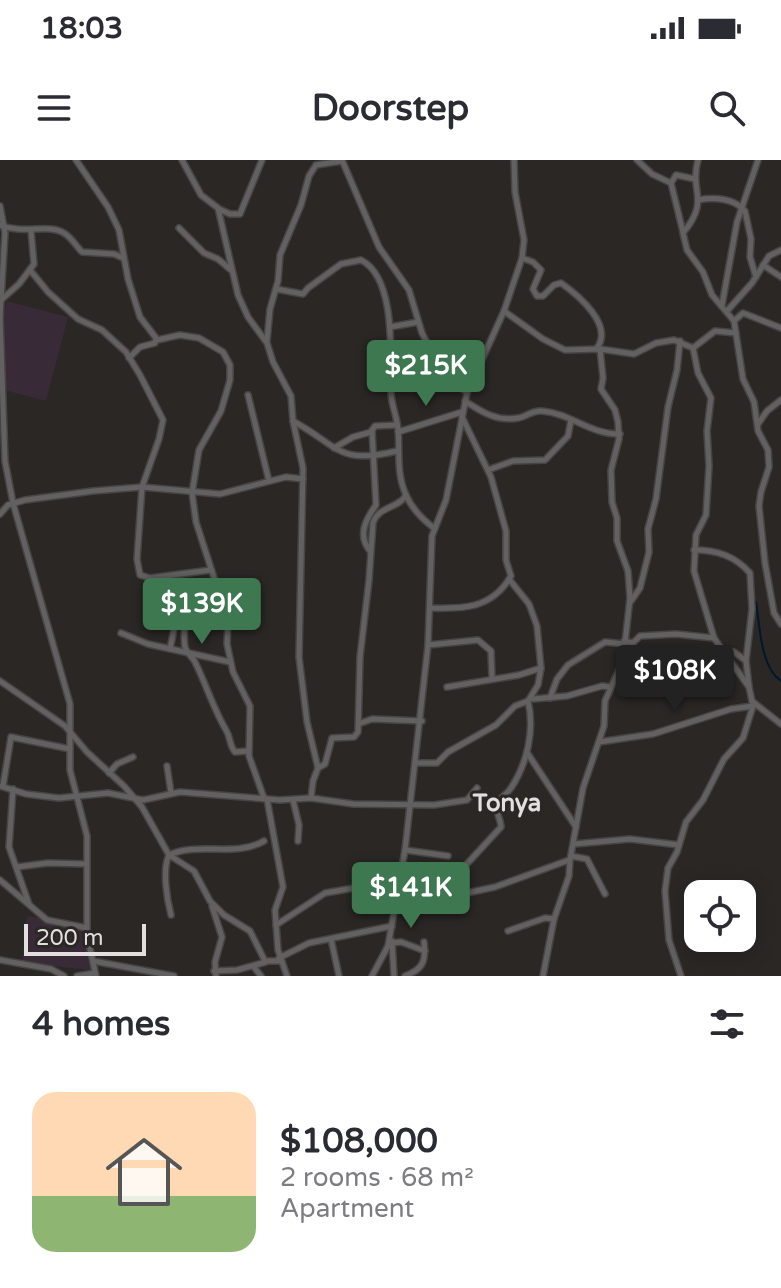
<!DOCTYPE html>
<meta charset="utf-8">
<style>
body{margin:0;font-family:"Varela Round",sans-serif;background:#f7f7f7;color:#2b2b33;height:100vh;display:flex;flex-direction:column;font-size:30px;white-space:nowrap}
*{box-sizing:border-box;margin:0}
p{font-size:26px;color:#7c7c81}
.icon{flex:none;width:44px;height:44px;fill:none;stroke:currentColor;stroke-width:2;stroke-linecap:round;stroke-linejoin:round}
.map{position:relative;height:816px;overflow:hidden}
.details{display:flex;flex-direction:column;background:#fff;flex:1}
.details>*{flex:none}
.tools{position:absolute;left:684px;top:720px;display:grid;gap:16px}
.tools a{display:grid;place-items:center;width:72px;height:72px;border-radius:16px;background:#fff;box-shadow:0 4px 20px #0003;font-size:40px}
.scale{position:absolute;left:24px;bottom:20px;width:122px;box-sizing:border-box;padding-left:8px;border:4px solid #e2e0de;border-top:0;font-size:22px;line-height:28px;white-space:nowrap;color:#e2e0de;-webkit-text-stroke:6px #2a2725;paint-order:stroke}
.price{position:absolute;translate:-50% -68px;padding:0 18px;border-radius:8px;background:#3d7850;color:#fff;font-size:26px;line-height:52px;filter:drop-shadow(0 2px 4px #0008)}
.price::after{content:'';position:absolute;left:50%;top:48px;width:24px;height:18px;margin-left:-12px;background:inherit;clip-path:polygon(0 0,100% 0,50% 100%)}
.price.active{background:#222;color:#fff}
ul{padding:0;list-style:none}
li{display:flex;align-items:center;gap:24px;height:200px;padding:0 32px}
li span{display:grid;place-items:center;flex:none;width:224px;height:160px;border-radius:24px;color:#555}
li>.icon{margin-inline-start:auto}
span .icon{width:96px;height:96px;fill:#fffc;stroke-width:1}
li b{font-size:34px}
h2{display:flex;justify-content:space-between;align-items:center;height:96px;padding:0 32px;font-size:34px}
.status{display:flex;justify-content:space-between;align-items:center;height:56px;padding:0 40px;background:#fff;direction:ltr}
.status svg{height:22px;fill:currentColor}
header{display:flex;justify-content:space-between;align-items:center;height:104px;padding:0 32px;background:#fff;font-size:36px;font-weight:700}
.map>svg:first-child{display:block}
</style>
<div class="status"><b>18:03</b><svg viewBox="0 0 49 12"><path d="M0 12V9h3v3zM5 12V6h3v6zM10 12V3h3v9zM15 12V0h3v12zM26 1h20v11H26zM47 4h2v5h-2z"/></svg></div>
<header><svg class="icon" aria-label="menu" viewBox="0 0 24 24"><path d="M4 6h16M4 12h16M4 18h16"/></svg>Doorstep<svg class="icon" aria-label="search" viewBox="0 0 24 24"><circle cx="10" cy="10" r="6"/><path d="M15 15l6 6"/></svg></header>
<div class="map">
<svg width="781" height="816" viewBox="0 0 781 816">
<rect width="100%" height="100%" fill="#2a2725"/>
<g fill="#382a36">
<polygon points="7,141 68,157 46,241 4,230 0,167"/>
<polygon points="27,756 83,766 91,810 22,803"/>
</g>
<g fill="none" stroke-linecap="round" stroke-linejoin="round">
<path stroke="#00172c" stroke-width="2" d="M 756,442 C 760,465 760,507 781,521"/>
<g stroke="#474543" stroke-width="8">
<g id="minor">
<polyline points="76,0 108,47 119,70 128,119 140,157 156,178 155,183 140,187 129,198"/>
<polyline points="182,0 201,35 218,48 238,135 248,157 267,183 273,202 291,236 293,261 303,308 299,497 307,562 318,608 313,621 311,638"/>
<polyline points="342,0 379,87 409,130 422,173 439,206 467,233"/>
<polyline points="637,0 652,14 671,23"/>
<path d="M 698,0 C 689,33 711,39 683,73 L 687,90 L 703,112 L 712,135 L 734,161 L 743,219 L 754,242 L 758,271 L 768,290 L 769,307 L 761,332 L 759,346 L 765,403 L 774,453 L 781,464"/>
<path d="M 698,40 C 714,37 734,38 745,51 L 751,79 L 750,97 L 756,117"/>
<polyline points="0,46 5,73 0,157 5,301 13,343 70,544 70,610 87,676 87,775 96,816"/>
<polyline points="219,49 230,54 240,54 262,0"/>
<path d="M 0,65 C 23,75 48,63 64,73 C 72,78 76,86 82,92 L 114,94 L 123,98"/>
<polyline points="179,68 204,93 218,99 231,110"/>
<polyline points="683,72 671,23 676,15 695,19"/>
<path d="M 522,98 L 533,102 L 541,110 L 533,129 L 537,136 L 543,136 L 554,125 L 561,123 C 578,135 614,165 597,188"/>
<polyline points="763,105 781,117"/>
<polyline points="30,110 48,132 78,159 102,170 126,192 140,215 163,260 159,279 142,327 137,399 140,415 150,418 211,410"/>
<path d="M 276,129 L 303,134 L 308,128 L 341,104 L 361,100 C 397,118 390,198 391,232 C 391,245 397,256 398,269 C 400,291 396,313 406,335 C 412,349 422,359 434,368"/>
<polyline points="1,140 19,124 34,104 31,71"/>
<polyline points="722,145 737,62 758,0"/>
<polyline points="504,151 543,179 565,190 600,189 634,194 656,183 674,180 693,188 698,213 711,238 707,271 709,306 706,355 696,375 694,411 714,478 749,527 753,546 743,578 724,599 703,640 686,662 677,692 668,708 665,731 669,780 681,816"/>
<polyline points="727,151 752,123 769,96 781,90"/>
<polyline points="734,161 743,153 781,168"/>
<polyline points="390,167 418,162"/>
<polyline points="157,180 180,175 199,178 223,192 230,205 230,220 221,251 199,290 192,333 196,362 228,461 227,484 233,512 250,546 249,596 264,638"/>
<polyline points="267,181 270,149 278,121 280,95 301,45 309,16 316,5 342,1"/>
<polyline points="693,188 715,171 736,173"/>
<polyline points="248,235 269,321"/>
<path d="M 465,241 C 482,252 497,262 518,258 C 526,257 532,250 542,251 C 570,253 591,275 620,274"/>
<path d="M 293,261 C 340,287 338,305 397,291"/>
<polyline points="758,264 767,251 781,240"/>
<polyline points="398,272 462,252"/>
<polyline points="334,288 353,277 371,272 375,266 397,265"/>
<polyline points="488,310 513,301 545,300 568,276 571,260"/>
<polyline points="0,354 8,345 25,340 93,331 142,327 220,334 286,317 303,319"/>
<path d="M 694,390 C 717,390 735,396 750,413 L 752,449 L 746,501 L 749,526"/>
<path d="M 370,391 C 357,375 366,359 376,345 L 372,270"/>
<polyline points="161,417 175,464 170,489"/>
<path d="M 165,429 L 178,426 C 192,445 181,466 185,487 C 187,494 192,496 195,502 C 206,524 213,548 226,570 C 231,578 229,585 235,592 L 248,591"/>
<polyline points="631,441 640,428 649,392 648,369 656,339 668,247 677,210 680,181"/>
<path d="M 430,448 C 463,449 492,449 511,416 L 506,400 L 506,371 L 491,317 L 462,257"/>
<polyline points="121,473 148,484 230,502"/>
<polyline points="624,481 633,483 640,476 676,474 714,478"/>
<polyline points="428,485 478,480 491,491 492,518"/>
<polyline points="724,490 734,492 745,500"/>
<polyline points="0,521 65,566 87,592 124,626 142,647 169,695 194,711 210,741 224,755 250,771 265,801 281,801"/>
<polyline points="447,527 519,515 541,508"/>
<polyline points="550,538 557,519 568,505 605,482 625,484"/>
<polyline points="533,539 567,536 602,526 611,527"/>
<polyline points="753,542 781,564"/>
<polyline points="361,563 372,559 422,561"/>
<polyline points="599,582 653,574 731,549 753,546"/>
<polyline points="528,594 576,667"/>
<polyline points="415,603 437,603 448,592 496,565 515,546 528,541 538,525 541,508 537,466 529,444 509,419"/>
<polyline points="167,606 171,633"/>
<path d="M 318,608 L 325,604 L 332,578 L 354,577 L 358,572 L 360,497 L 369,420 L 373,363 C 378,346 400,348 406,335"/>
<polyline points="109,613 117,604 133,597"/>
<polyline points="0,626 26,634 59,638 108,633 143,640 180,632 280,640 311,638 353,644 434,645 467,640 477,628"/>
<polyline points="3,626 11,577 70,589"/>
<polyline points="13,629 9,687 29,744"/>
<polyline points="267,639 283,727 275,750 278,790 287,816"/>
<polyline points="293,640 299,665 298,681"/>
<polyline points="574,684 630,679 679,685"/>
<polyline points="405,690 448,696"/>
<polyline points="571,696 587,699 605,734"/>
<polyline points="17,707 48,703 86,704"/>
<polyline points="0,720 47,760 87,768"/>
<path d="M 400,721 L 445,723 L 453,719 L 501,667 C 501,661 497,655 497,649 C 496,639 506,636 511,628 C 527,604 535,570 528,541"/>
<polyline points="397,742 429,741 495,727 569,700"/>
<polyline points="212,746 222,777 215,802 216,816"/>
<path d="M 171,755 C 167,740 162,709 169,695 C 198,681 235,698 264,681"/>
<polyline points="276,765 325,733 371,725 399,726"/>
<polyline points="508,771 545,758 554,759"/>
<polyline points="331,779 339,816"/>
<polyline points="392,781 394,816"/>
<polyline points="392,783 401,782 425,791"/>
<polyline points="279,798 309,783 392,766"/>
<polyline points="0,800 51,809 64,816"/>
<polyline points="93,801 174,816"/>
<polyline points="253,806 261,816"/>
<polyline points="214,811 237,810 266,802"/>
<polyline points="77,816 95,813"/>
<polyline points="372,816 388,786 405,690 428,485 432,376 446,340 467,233 504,151 522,98 524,80 515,32 514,0"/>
<path d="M 405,816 C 424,809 426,800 424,782"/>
<polyline points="543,816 554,759 569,716 570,700 583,628 604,566 605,541 623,501 630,438 628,411 617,381 617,358 612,342 611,310 619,279 618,262 615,250 601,229 603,218 600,189"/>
</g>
</g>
<use href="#minor" stroke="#626061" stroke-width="5"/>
</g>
<g text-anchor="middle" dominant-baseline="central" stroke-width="6" stroke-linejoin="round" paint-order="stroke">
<g font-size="24" font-weight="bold" fill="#e2e0de" stroke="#2a2725">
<text x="507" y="643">Tonya</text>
</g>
</g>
</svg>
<div class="tools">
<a><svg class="icon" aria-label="locate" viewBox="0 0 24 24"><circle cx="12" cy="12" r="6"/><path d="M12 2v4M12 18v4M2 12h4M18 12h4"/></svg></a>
</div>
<div class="scale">200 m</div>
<b class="price" style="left:426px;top:248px">$215K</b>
<b class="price" style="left:202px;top:486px">$139K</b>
<b class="price active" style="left:675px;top:553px">$108K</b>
<b class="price" style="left:411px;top:770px">$141K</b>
</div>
<section class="details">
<h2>4 homes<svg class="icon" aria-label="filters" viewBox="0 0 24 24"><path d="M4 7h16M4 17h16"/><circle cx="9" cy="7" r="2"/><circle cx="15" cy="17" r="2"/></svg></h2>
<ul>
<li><span style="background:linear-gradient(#ffd9b3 65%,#8fb573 0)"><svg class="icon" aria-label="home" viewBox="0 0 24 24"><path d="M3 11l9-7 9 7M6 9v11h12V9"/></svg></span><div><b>$108,000</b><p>2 rooms · 68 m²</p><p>Apartment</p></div></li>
</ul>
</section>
